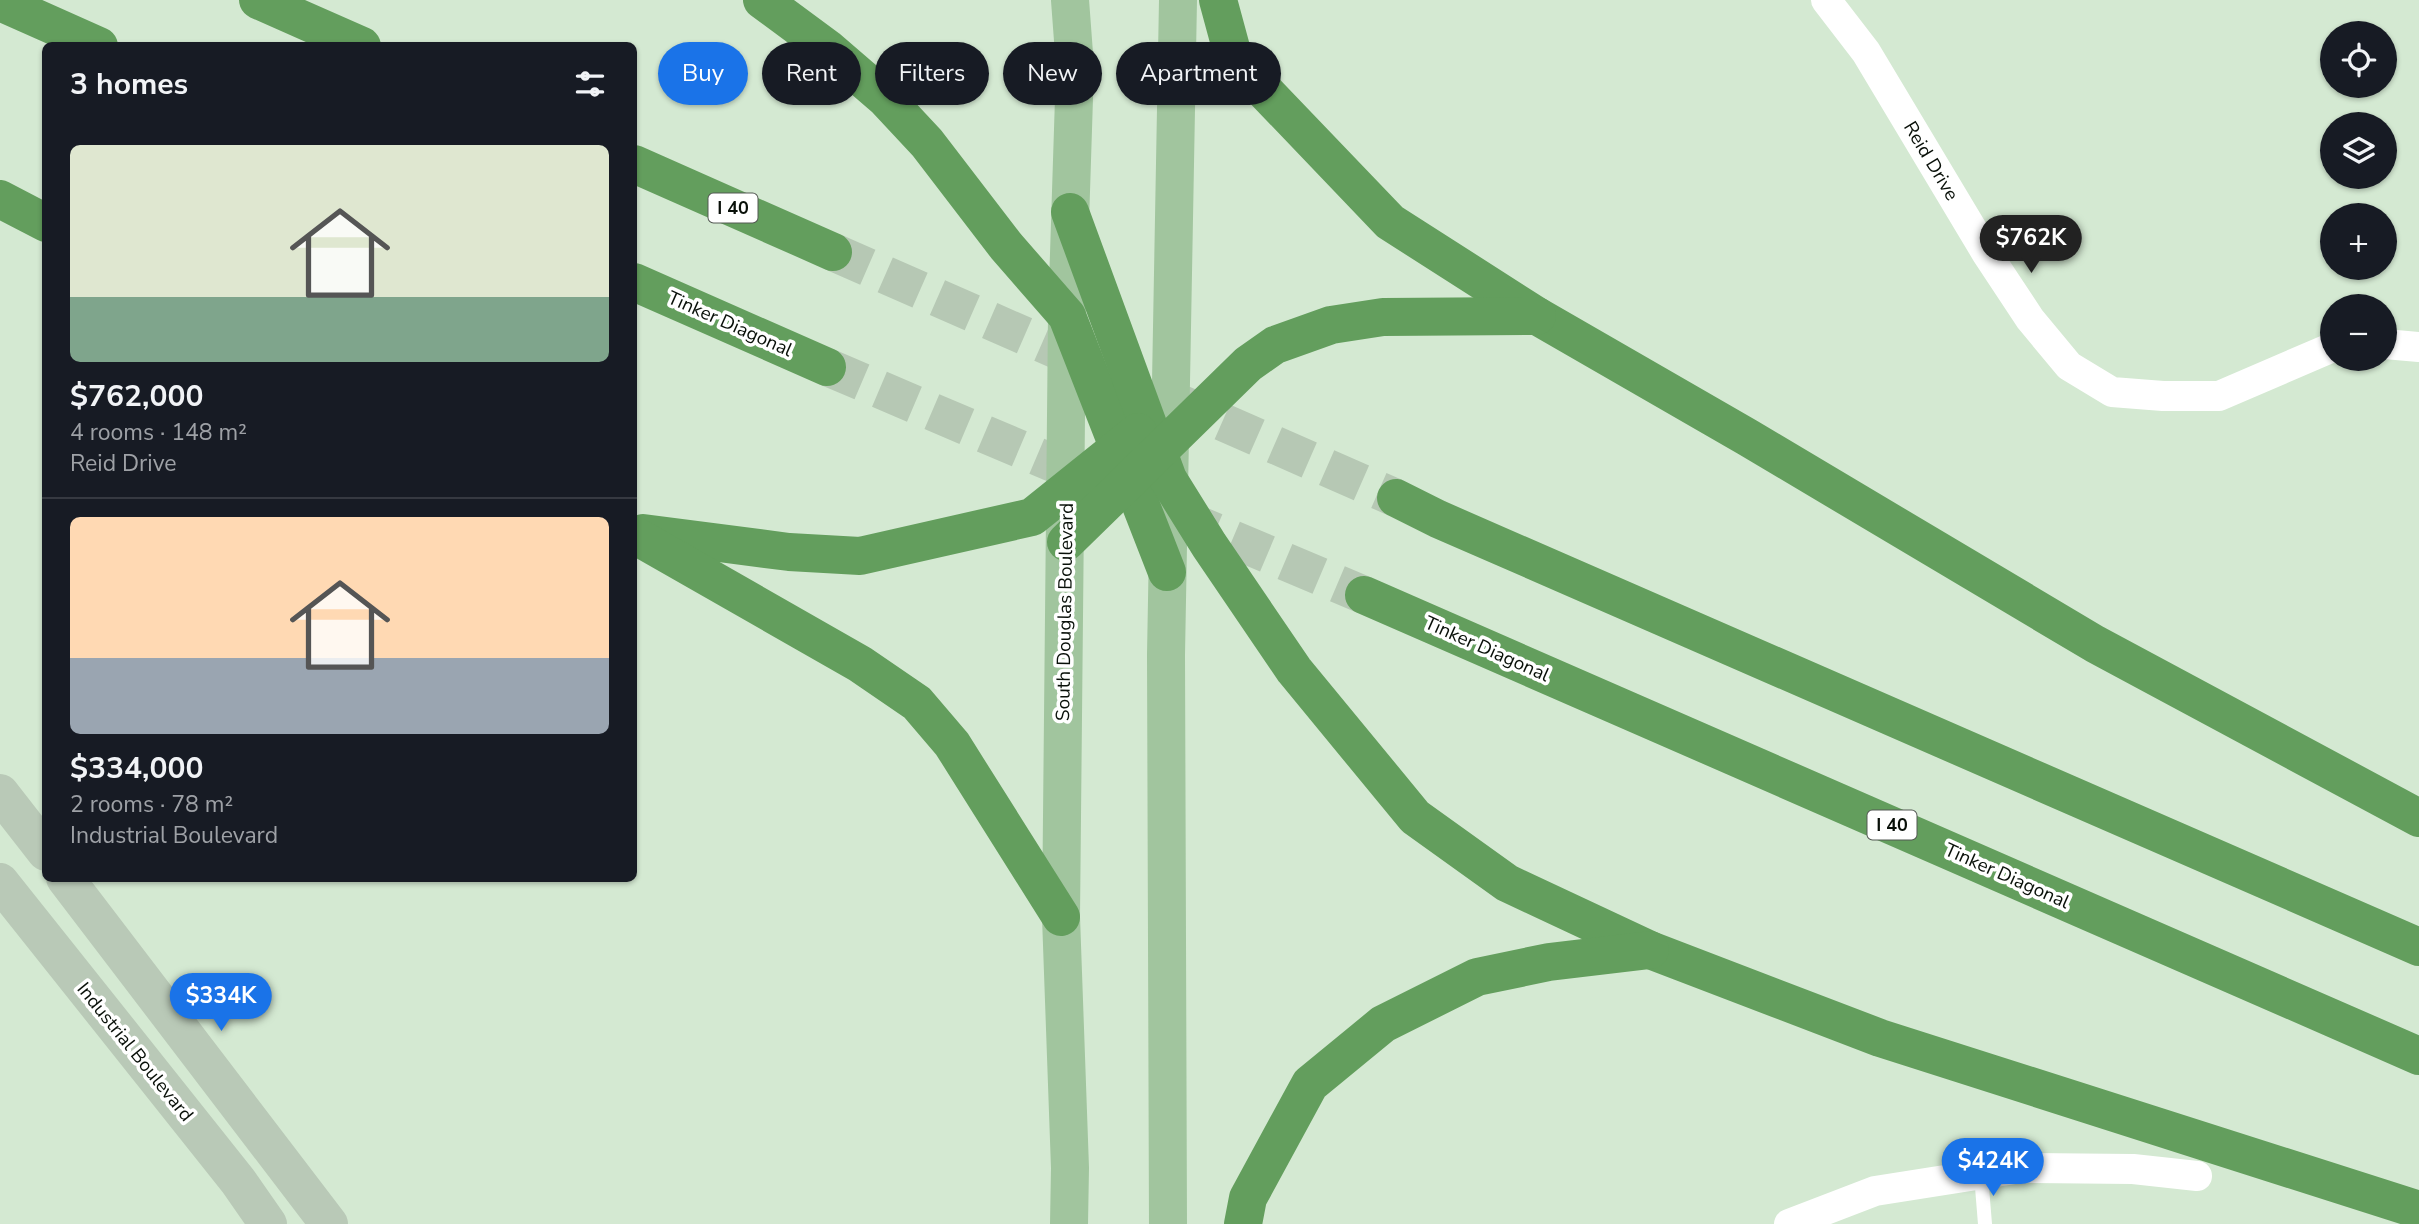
<!DOCTYPE html>
<meta charset="utf-8">
<style>
body{margin:0;font-family:"Nunito Sans",sans-serif;background:#242831;color:#f1f3f6;height:100vh;display:flex;flex-direction:column;font-size:26px;white-space:nowrap}
*{box-sizing:border-box;margin:0}
p{font-size:23px;color:#9ea1a6}
.icon{flex:none;width:38px;height:38px;fill:none;stroke:currentColor;stroke-width:2;stroke-linecap:round;stroke-linejoin:round}
.map{position:relative;flex:1;overflow:hidden}
.sheet{position:absolute;left:42px;top:42px;width:595px;height:840px;display:flex;flex-direction:column;background:#171b24;border-radius:10px;box-shadow:0 2px 5px #0004}
.sheet>*{flex:none}
.top-card{position:absolute;left:658px;top:42px;width:665px;height:63px;display:flex;gap:14px}
.fabs{position:absolute;left:2320px;top:21px;display:grid;gap:14px}
.fabs a{display:grid;place-items:center;width:77px;height:77px;border-radius:50%;background:#171b24;box-shadow:0 2px 5px #0004;font-size:35px}
.price{position:absolute;translate:-50% -60px;padding:0 16px;border-radius:24px;background:#1a73e8;color:#fff;font-size:23px;line-height:46px;filter:drop-shadow(0 2px 4px #0008)}
.price::after{content:'';position:absolute;left:50%;top:42px;width:21px;height:16px;margin-left:-10px;background:inherit;clip-path:polygon(0 0,100% 0,50% 100%)}
.price.on{background:#222;color:#fff}
ul{padding:0;list-style:none}
li{display:grid;align-content:center;gap:14px;height:371px;padding:0 28px}
li+li{border-top:2px solid #363941}
li span{display:grid;place-items:center;height:217px;border-radius:10px;color:#555}
li>.icon{margin-inline-start:auto}
span .icon{width:126px;height:126px;fill:#fffc;stroke-width:1}
li b{font-size:30px}
h2{display:flex;justify-content:space-between;align-items:center;height:84px;padding:0 28px;font-size:30px}
.tag{padding:0 24px;border-radius:32px;background:#171b24;box-shadow:0 2px 5px #0004;font-size:24px;line-height:63px}
.tag.on{background:#1a73e8;color:#fff}
.map>svg:first-child{display:block}
</style>
<div class="map">
<svg width="2419" height="1224" viewBox="0 0 2419 1224">
<rect width="100%" height="100%" fill="#d4e9d2"/>
<g fill="none" stroke-linecap="round" stroke-linejoin="round">
<g stroke="#b6c8b4" stroke-width="38" stroke-dasharray="38 19" stroke-linecap="butt">
<polyline points="833,252 1096,367"/>
<polyline points="827,367 1095,481"/>
<polyline points="1170,399 1396,498"/>
<polyline points="1180,517 1364,595"/>
</g>
<polyline stroke="#fff" stroke-width="14" points="1981,1175 1985,1224"/>
<g stroke="#fff" stroke-width="30">
<polyline points="1826,0 1866,52 1987,254 2030,319 2069,366 2112,392 2163,396 2219,396 2333,347"/>
<polyline points="2385,344 2419,347"/>
<polyline points="1789,1224 1875,1191 2021,1168 2133,1169 2197,1176"/>
</g>
<g stroke="#b9c9b7" stroke-width="38">
<polyline points="0,793 46,852"/>
<polyline points="65,878 329,1224"/>
<polyline points="0,882 238,1181 268,1224"/>
</g>
<g stroke="#a1c59e" stroke-width="38">
<polyline points="1069,1224 1070,1168 1061,917 1067,316 1075,67 1070,0"/>
<polyline points="1168,1224 1166,655 1178,0"/>
</g>
<g stroke="#639e5d" stroke-width="38">
<polyline points="258,0 362,46"/>
<polyline points="762,0 827,48 885,98 927,143 1006,246 1067,316 1167,572"/>
<polyline points="1218,0 1234,59 1390,222 1537,316 1747,437 2095,644 2419,818"/>
<polyline points="0,2 99,46"/>
<polyline points="634,164 833,252"/>
<polyline points="0,199 46,223"/>
<polyline points="1070,212 1168,479 1209,545 1294,670 1415,817 1507,883 1650,950 1880,1038 2419,1210"/>
<polyline points="634,282 827,367"/>
<polyline points="1396,498 1438,519 2419,947"/>
<polyline points="643,533 789,552 860,556 1032,517 1138,432"/>
<polyline points="634,535 860,664 917,703 952,744 1061,917"/>
<polyline points="1066,542 1248,364 1275,345 1331,325 1383,317 1537,316"/>
<polyline points="1364,595 2419,1056"/>
<polyline points="1243,1224 1248,1198 1310,1084 1383,1024 1477,977 1549,962 1650,950"/>
</g>
</g>
<g text-anchor="middle" dominant-baseline="central" stroke-width="7" stroke-linejoin="round" paint-order="stroke">
<g fill="#fff" stroke="#535853" stroke-width="2">
<rect x="708.5" y="193.5" width="49" height="29" rx="5"/>
<rect x="1867.5" y="810.5" width="49" height="29" rx="5"/>
</g>
<g font-size="18" font-weight="bold" fill="#091009">
<text x="733" y="208">I 40</text>
<text x="1892" y="825">I 40</text>
</g>
<g font-size="19" fill="#091009" stroke="#fff">
<text transform="translate(1931 161) rotate(59)">Reid Drive</text>
<text transform="translate(730 324) rotate(24)">Tinker Diagonal</text>
<text transform="translate(1065 612) rotate(-89)">South Douglas Boulevard</text>
<text transform="translate(1487 649) rotate(24)">Tinker Diagonal</text>
<text transform="translate(2007 876) rotate(24)">Tinker Diagonal</text>
<text transform="translate(135 1052) rotate(51)">Industrial Boulevard</text>
</g>
</g>
</svg>
<div class="fabs">
<a><svg class="icon" aria-label="locate" viewBox="0 0 24 24"><circle cx="12" cy="12" r="6"/><path d="M12 2v4M12 18v4M2 12h4M18 12h4"/></svg></a>
<a><svg class="icon" aria-label="layers" viewBox="0 0 24 24"><path d="M12 4l9 5-9 5-9-5zM3 14l9 5 9-5"/></svg></a>
<a>+</a>
<a>−</a>
</div>
<b class="price on" style="left:2031px;top:275px">$762K</b>
<b class="price" style="left:221px;top:1033px">$334K</b>
<b class="price" style="left:1993px;top:1198px">$424K</b>
<div class="top-card">
<a class="tag on">Buy</a>
<a class="tag">Rent</a>
<a class="tag">Filters</a>
<a class="tag">New</a>
<a class="tag">Apartment</a>
</div>
<section class="sheet">
<h2>3 homes<svg class="icon" aria-label="filters" viewBox="0 0 24 24"><path d="M4 7h16M4 17h16"/><circle cx="9" cy="7" r="2"/><circle cx="15" cy="17" r="2"/></svg></h2>
<ul>
<li><span style="background:linear-gradient(#dfe7d0 70%,#7fa58c 0)"><svg class="icon" aria-label="home" viewBox="0 0 24 24"><path d="M3 11l9-7 9 7M6 9v11h12V9"/></svg></span><div><b>$762,000</b><p>4 rooms · 148 m²</p><p>Reid Drive</p></div></li>
<li><span style="background:linear-gradient(#ffd9b3 65%,#9aa5b1 0)"><svg class="icon" aria-label="home" viewBox="0 0 24 24"><path d="M3 11l9-7 9 7M6 9v11h12V9"/></svg></span><div><b>$334,000</b><p>2 rooms · 78 m²</p><p>Industrial Boulevard</p></div></li>
</ul>
</section>
</div>
